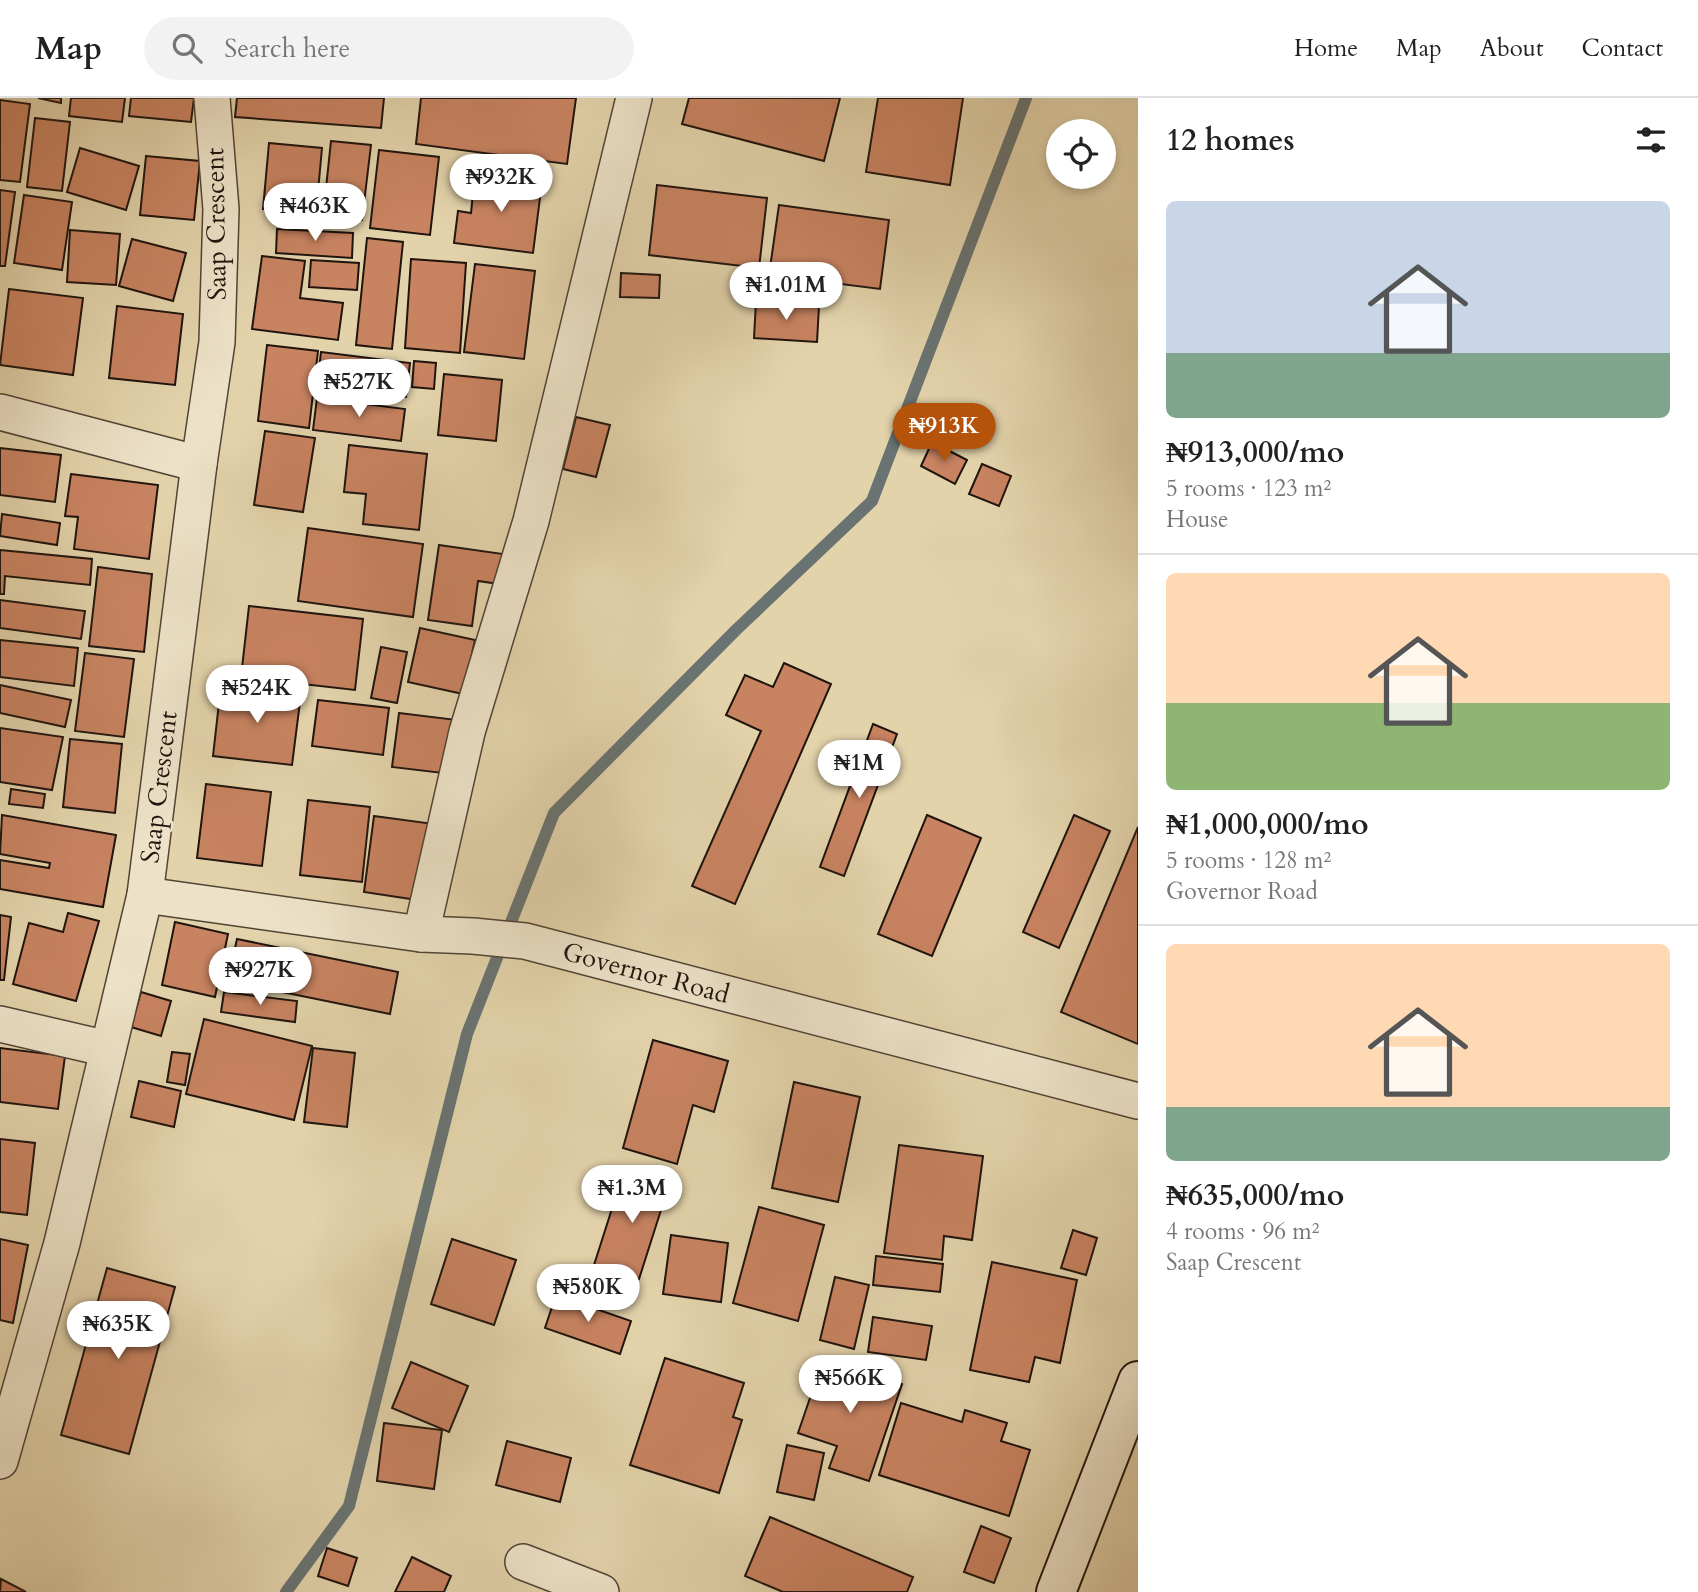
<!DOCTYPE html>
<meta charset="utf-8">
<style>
body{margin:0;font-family:Cardo,serif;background:#f2f2f2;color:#222;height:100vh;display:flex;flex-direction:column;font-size:26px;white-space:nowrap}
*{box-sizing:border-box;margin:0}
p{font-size:23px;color:#767676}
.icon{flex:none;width:38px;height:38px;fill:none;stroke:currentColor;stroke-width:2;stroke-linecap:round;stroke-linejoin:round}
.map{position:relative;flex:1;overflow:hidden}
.side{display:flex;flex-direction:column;background:#fff;width:560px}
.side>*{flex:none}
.tools{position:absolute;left:1046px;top:21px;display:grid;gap:14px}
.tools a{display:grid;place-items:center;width:70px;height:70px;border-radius:50%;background:#fff;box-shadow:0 4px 10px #0003;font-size:35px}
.price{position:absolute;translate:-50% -60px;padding:0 16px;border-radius:24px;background:#fff;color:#222;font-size:23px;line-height:46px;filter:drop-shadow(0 2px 4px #0008)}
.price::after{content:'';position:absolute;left:50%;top:42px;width:21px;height:16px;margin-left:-10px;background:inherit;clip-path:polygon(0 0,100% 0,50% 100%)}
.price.current{background:#b45309;color:#fff}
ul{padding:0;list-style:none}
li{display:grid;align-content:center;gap:14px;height:371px;padding:0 28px}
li+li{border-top:2px solid #e0e0e0}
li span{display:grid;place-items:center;height:217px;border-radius:10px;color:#555}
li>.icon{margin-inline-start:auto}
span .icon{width:126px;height:126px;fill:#fffc;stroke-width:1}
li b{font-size:30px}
h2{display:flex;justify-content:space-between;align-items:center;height:84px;padding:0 28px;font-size:30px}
header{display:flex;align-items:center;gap:42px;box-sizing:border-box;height:98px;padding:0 35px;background:#fff;border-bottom:2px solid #e0e0e0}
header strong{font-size:33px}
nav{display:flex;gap:38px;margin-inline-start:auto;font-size:24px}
.search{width:490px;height:63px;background:#f2f2f2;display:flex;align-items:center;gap:18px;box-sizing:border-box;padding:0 24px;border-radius:38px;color:#767676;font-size:26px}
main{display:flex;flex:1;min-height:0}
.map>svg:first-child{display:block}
</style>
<header>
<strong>Map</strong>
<div class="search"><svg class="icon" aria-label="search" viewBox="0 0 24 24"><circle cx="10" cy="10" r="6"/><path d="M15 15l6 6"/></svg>Search here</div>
<nav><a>Home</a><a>Map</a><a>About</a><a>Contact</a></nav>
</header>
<main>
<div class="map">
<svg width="1138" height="1494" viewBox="0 0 1138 1494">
<rect width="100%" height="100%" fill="#e3d3ab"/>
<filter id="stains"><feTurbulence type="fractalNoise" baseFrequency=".00286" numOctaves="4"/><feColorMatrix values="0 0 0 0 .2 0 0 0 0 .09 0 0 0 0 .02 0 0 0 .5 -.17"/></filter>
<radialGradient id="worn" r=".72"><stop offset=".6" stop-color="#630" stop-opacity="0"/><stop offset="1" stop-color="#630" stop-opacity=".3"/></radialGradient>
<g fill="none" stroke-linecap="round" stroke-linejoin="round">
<polyline stroke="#697472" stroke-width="12" points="286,1494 349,1408 467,936 554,715 736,532 872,403 1026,0"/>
</g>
<g fill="#c88361" stroke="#1f140e" stroke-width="2">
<polygon points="38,0 61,0 61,5"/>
<polygon points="71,0 125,0 122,24 69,18"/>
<polygon points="131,0 194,0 191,24 129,18"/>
<polygon points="237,0 384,0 381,30 235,19"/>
<polygon points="421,0 576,0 567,66 416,46"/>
<polygon points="689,0 840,0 824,63 682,26"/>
<polygon points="878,0 963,0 950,87 866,74"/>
<polygon points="0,2 30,6 20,84 0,82"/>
<polygon points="35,20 70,24 62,93 27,89"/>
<polygon points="331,43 371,47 362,122 323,118"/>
<polygon points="269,45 322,50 316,115 263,111"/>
<polygon points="80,50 139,68 126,112 67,94"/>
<polygon points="379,52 439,59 430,137 370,130"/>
<polygon points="146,58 200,63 194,122 140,117"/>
<polygon points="475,75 542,84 533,155 454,145 458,113 471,115"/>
<polygon points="657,87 767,100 759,170 649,157"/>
<polygon points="0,92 15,94 5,168 0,168"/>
<polygon points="24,97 72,104 62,172 14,165"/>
<polygon points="779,107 889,122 880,191 769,177"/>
<polygon points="277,131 353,135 352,160 276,155"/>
<polygon points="70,132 120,136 116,187 67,184"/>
<polygon points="367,140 403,144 392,251 356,247"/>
<polygon points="132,141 186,155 173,203 119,188"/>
<polygon points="262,158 305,163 300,200 343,205 338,242 252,231"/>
<polygon points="411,161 466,165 460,255 405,250"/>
<polygon points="311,162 359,165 357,192 309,189"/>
<polygon points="475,166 535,173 524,261 464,254"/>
<polygon points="621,175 660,177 659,200 620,199"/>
<polygon points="9,191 83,200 73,277 0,267"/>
<polygon points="756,203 819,208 817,244 754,240"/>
<polygon points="117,208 183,216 175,287 109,280"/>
<polygon points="267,247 318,253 309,330 258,323"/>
<polygon points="321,254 410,265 406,299 317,288"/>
<polygon points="414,263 436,265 434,291 412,289"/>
<polygon points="444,276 502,282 496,343 438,337"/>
<polygon points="317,300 405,311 401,343 313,332"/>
<polygon points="576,319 610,327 596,379 563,371"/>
<polygon points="265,333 315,340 303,414 254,407"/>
<polygon points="932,344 967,362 955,386 921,368"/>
<polygon points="349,347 427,356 419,432 363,426 366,396 344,394"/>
<polygon points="0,350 61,357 55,404 0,397"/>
<polygon points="982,366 1011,378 999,408 969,396"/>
<polygon points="71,376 158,387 149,461 74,451 78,419 65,418"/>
<polygon points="2,416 60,425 57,447 0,438"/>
<polygon points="308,430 423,446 413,519 298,503"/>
<polygon points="439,447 503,456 499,486 478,483 472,528 428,522"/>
<polygon points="0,452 92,461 90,487 5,478 4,496 0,496"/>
<polygon points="98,469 152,476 144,554 89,548"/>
<polygon points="0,502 85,513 81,541 0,530"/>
<polygon points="249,508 363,521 355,592 241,579"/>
<polygon points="420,530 475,542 463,596 408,584"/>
<polygon points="0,542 78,550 74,588 0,579"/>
<polygon points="381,549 407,554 397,605 371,600"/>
<polygon points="85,555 134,561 124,639 75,633"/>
<polygon points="784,565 831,586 735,806 692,788 761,633 726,617 745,577 773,589"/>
<polygon points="0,587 71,602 65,629 0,615"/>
<polygon points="221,587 301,596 292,667 213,658"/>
<polygon points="318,602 389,610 383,657 312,648"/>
<polygon points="399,615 457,622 451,676 392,669"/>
<polygon points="873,626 897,636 844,778 820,769"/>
<polygon points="0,630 63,639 52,692 0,684"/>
<polygon points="70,641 122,646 115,715 63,709"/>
<polygon points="206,686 271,694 262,768 197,760"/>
<polygon points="11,691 45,696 43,710 9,706"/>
<polygon points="308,702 370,709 362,784 300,777"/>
<polygon points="2,717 116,737 103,809 0,791 0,762 49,770 50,765 0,756"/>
<polygon points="927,717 981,740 932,858 878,836"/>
<polygon points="1074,717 1110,733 1059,850 1023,834"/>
<polygon points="374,718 434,726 424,803 364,794"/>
<polygon points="1138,729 1138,946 1061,914"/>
<polygon points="68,815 99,823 76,903 13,886 29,825 63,834"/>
<polygon points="0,817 11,819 4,882 0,882"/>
<polygon points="175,824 228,836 215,899 162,887"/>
<polygon points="237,841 398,874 390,916 228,883"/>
<polygon points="141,894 171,903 161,938 131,929"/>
<polygon points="224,894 297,903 295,924 221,914"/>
<polygon points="204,921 312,948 294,1022 186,996"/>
<polygon points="653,942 728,963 714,1014 693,1007 677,1066 623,1050"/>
<polygon points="0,950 65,958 58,1011 0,1004"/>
<polygon points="313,950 355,955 347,1029 304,1024"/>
<polygon points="172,954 190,956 185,987 167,984"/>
<polygon points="139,983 181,993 174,1029 131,1019"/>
<polygon points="794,984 860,999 838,1104 772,1090"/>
<polygon points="0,1041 35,1045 27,1117 0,1114"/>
<polygon points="899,1047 983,1058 972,1142 944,1138 942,1162 884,1155"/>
<polygon points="624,1073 669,1087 639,1181 594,1167"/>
<polygon points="759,1109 824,1127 798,1223 733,1205"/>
<polygon points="1073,1132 1097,1140 1086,1177 1061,1170"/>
<polygon points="671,1137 728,1145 721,1204 663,1196"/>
<polygon points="0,1141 28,1147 13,1225 0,1222"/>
<polygon points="452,1141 516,1162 494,1227 431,1206"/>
<polygon points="876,1158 943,1166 940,1194 873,1187"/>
<polygon points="992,1164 1077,1182 1060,1265 1035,1259 1029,1284 970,1272"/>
<polygon points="107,1170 175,1189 129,1356 61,1337"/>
<polygon points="835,1179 869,1187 854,1251 820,1242"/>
<polygon points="556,1197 631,1223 620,1256 545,1230"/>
<polygon points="873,1219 932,1228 926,1262 868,1254"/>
<polygon points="824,1259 902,1286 869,1383 829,1370 837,1348 798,1335"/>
<polygon points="665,1260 744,1285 733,1319 742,1322 719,1395 630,1367"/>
<polygon points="411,1264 468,1288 449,1334 392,1310"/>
<polygon points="901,1305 962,1324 965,1312 1007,1325 1001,1343 1030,1352 1009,1418 879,1377"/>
<polygon points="384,1325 442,1332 434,1391 377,1383"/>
<polygon points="507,1343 571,1360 560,1404 496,1387"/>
<polygon points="787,1347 824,1355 814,1402 777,1394"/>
<polygon points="770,1419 913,1479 907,1494 783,1494 745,1478"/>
<polygon points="981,1428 1011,1440 994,1485 964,1474"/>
<polygon points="327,1450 357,1460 348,1488 318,1478"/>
<polygon points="412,1459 451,1478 444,1494 395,1494"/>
<polygon points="1,1481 26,1494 0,1494"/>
</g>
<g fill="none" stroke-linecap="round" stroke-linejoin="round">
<g stroke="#504435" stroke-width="38">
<g id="street">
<polyline points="0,314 199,366"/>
<polyline points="145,797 421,836 473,838 525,843 1138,1003"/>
<polyline points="421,836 467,634 531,423 634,0"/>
<polyline points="0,926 108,951"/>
<polyline points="0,1363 62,1145 145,797 199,366 217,244 221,111 212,0"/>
<polyline points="523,1464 601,1494"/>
</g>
</g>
<g stroke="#1f140e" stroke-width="42">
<polyline id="secondary" points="1056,1494 1138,1283"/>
</g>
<use href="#street" stroke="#ede2c8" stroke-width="35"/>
<use href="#secondary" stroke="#ede2c8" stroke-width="38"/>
</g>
<g text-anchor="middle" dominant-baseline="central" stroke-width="5" stroke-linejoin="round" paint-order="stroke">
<g font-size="26" fill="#1f140e" stroke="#ede2c8">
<text transform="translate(216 126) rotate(-91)">Saap Crescent</text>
<text transform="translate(159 689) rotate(-83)">Saap Crescent</text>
<text transform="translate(646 875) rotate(15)">Governor Road</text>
</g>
</g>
<rect width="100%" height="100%" filter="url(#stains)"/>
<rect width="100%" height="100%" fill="url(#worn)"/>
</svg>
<div class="tools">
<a><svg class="icon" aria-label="locate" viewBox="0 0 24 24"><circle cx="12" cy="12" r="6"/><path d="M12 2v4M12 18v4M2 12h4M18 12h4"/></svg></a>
</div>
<b class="price" style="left:501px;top:116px">₦932K</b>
<b class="price" style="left:315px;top:145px">₦463K</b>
<b class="price" style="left:786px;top:224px">₦1.01M</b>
<b class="price" style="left:359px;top:321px">₦527K</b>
<b class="price current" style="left:944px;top:365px">₦913K</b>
<b class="price" style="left:257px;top:627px">₦524K</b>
<b class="price" style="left:859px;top:702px">₦1M</b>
<b class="price" style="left:260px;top:909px">₦927K</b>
<b class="price" style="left:632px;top:1127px">₦1.3M</b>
<b class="price" style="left:588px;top:1226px">₦580K</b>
<b class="price" style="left:118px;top:1263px">₦635K</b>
<b class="price" style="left:850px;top:1317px">₦566K</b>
</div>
<section class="side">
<h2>12 homes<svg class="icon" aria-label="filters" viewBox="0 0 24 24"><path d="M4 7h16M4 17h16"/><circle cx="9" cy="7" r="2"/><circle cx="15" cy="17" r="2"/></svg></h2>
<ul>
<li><span style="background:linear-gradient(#c9d6e8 70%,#7fa58c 0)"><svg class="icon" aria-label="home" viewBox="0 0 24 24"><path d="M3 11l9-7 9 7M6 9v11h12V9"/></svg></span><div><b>₦913,000/mo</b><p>5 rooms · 123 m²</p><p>House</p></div></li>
<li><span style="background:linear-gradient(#ffd9b3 60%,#8fb573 0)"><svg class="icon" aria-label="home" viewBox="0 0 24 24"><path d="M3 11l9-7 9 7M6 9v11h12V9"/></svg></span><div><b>₦1,000,000/mo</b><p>5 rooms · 128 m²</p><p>Governor Road</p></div></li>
<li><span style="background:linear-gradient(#ffd9b3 75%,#7fa58c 0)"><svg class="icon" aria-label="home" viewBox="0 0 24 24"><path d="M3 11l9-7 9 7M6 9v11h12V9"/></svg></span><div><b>₦635,000/mo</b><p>4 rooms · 96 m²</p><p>Saap Crescent</p></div></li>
</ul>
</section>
</main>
